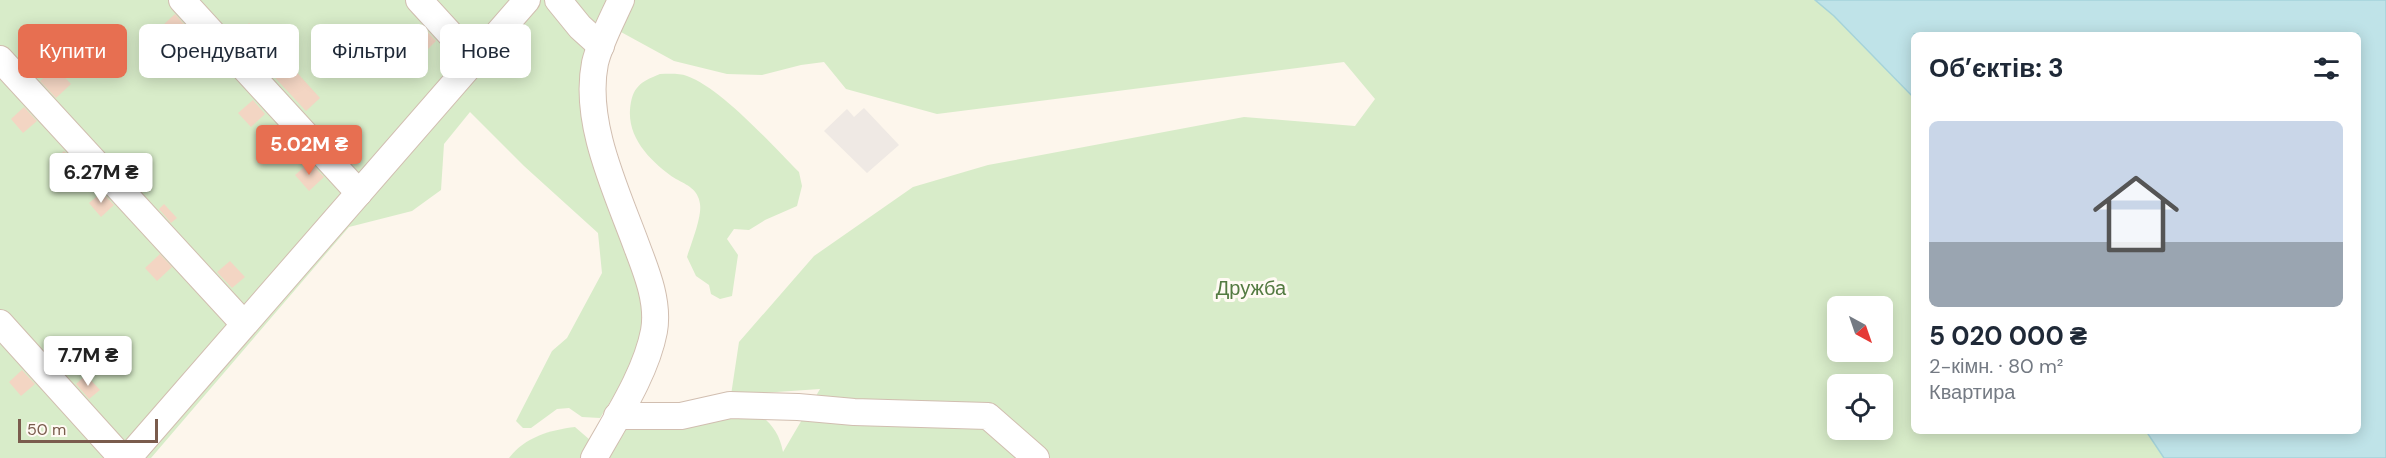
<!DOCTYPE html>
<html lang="uk">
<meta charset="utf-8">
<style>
body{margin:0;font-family:"DM Sans",sans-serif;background:#f6f6f7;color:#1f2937;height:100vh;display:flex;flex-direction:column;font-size:22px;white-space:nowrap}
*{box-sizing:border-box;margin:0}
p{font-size:20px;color:#747a83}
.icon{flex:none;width:33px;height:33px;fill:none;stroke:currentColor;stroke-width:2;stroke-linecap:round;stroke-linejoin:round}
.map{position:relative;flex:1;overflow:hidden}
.sheet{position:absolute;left:1911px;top:32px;width:450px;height:402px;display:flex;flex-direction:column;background:#fff;border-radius:9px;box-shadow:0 3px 15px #0003}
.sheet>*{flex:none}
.banner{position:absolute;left:18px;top:24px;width:570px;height:54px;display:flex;gap:12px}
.needle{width:39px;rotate:140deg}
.fabs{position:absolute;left:1827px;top:296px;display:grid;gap:12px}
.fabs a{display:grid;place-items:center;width:66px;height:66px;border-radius:9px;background:#fff;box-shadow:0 3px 15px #0003;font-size:30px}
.scale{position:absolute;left:18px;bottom:15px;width:140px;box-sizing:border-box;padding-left:6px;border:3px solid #7a5c4d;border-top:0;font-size:16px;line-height:21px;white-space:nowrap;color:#7a5c4d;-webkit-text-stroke:4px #fffaf3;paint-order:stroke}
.price{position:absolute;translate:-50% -51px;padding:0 14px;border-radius:6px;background:#fff;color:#222;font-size:20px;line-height:39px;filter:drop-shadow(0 2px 3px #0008)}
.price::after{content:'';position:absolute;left:50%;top:36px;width:18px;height:14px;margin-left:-9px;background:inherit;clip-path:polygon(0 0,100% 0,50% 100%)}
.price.active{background:#e76f51;color:#fff}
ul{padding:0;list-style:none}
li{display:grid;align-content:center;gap:12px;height:318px;padding:0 18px}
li+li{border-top:2px solid #e0e1e3}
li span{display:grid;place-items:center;height:186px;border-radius:9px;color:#555}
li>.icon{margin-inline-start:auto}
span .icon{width:108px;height:108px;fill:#fffc;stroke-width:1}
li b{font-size:26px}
h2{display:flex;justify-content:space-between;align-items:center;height:72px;padding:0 18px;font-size:26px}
.tag{padding:0 21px;border-radius:9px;background:#fff;box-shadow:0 3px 15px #0003;font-size:21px;line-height:54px}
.tag.active{background:#e76f51;color:#fff}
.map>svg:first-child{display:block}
</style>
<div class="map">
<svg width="2386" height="458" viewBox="0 0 2386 458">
<rect width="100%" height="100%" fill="#fdf6ec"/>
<polygon fill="#efe9e4" points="864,108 899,145 867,173 824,131 847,109 854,117"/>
<g fill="#d8ecc9" fill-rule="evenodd">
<path d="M 0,0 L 1902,0 L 1914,34 L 1914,430 L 2253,431 L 2277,458 L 602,458 L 624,423 L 753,409 C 770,422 779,431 783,452 L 820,389 L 731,395 L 739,342 L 814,256 L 913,187 L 988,165 L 1244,117 L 1355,126 L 1375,99 L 1344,62 L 937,114 L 846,89 L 824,62 L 801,65 L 762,75 L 727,74 L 674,61 L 610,26 L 584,56 L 648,303 L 638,357 L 600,418 L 582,417 L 569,408 L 557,409 L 531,428 L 523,428 L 516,421 L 552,351 L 567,338 L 602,273 L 598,233 L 524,166 L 470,112 L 444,144 L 441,190 L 412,211 L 349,227 L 151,458 L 0,458 ZM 1838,306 L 1882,306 L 1882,351 L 1838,351 ZM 1838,384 L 1882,384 L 1882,429 L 1838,429 Z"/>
<path d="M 660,74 C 668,74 679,73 687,76 C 721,88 772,145 799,172 L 802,186 L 797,206 L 765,220 L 749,230 L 734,229 L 727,239 L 738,255 L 732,296 L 720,299 L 711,294 L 709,285 L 696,276 L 687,257 C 691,244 702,217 700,204 C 698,189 687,185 676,179 C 652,163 628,139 630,110 C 632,87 640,82 660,74 Z"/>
<path d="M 575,427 L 590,440 L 580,458 L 509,458 C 525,437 550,430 575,427 Z"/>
</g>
<polygon fill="#bfe3e8" stroke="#a5d3da" stroke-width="1.5" points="1815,0 2386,0 2386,458 2164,458 2146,431 2358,430 2358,34 1914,34 1914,98 1834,16"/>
<g fill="#f3d5c3">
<polygon points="175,14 213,56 200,69 161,27"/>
<polygon points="249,23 259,33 245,47 236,36"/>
<polygon points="427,31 436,41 424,53 414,43"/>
<polygon points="282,56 320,98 306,111 267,69"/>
<polygon points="55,67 71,84 56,98 40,81"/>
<polygon points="253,100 265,114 251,127 238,113"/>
<polygon points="24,107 37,121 23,133 11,119"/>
<polygon points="349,125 359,135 342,151 333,141"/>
<polygon points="64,151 77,165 62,178 50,164"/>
<polygon points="310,162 324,177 309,191 295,175"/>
<polygon points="102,192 114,205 101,217 89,203"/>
<polygon points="164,204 177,218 171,223 159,209"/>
<polygon points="160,254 172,267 157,281 145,268"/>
<polygon points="230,261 245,277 232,288 217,272"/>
<polygon points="22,370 35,384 21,396 9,382"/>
<polygon points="86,375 100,390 89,399 76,384"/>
</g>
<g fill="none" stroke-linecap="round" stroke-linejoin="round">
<g stroke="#d1beb0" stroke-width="28">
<g id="minor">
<polyline points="182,0 359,193"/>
<polyline points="419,0 474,60"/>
<polyline points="558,0 580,27 601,46"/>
<polyline points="0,59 244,324"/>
<polyline points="0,323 122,458"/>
<polyline points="617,416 681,416 730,405 798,407 854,412 988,416 1036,458"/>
<polyline points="128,458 527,0"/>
<path d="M 594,458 C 615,420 646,374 654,331 C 659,303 647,273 637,247 C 617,192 583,123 595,63 C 600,42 612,20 621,0"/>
</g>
</g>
<use href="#minor" stroke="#fff" stroke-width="26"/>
</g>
<g text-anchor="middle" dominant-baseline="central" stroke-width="6" stroke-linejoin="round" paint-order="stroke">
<g font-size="20" fill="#537a41" stroke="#fffaf3">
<text x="1251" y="288">Дружба</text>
</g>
</g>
</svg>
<div class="fabs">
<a><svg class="needle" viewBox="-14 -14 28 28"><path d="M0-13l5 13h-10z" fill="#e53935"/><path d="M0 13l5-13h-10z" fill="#747a83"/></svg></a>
<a><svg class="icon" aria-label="locate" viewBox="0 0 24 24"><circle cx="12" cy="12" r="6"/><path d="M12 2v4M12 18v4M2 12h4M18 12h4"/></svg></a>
</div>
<div class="scale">50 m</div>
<b class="price active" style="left:309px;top:176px">5.02M ₴</b>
<b class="price" style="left:101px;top:204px">6.27M ₴</b>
<b class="price" style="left:88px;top:387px">7.7M ₴</b>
<div class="banner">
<a class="tag active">Купити</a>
<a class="tag">Орендувати</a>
<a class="tag">Фільтри</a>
<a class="tag">Нове</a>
</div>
<section class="sheet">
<h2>Об’єктів: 3<svg class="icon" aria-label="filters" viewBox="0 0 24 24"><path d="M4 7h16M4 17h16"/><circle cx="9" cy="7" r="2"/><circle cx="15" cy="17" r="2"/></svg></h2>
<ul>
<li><span style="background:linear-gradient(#c9d6e8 65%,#9aa5b1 0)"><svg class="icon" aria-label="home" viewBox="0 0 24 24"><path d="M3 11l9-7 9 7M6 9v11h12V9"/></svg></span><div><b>5 020 000 ₴</b><p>2-кімн. · 80 m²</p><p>Квартира</p></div></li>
</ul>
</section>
</div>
